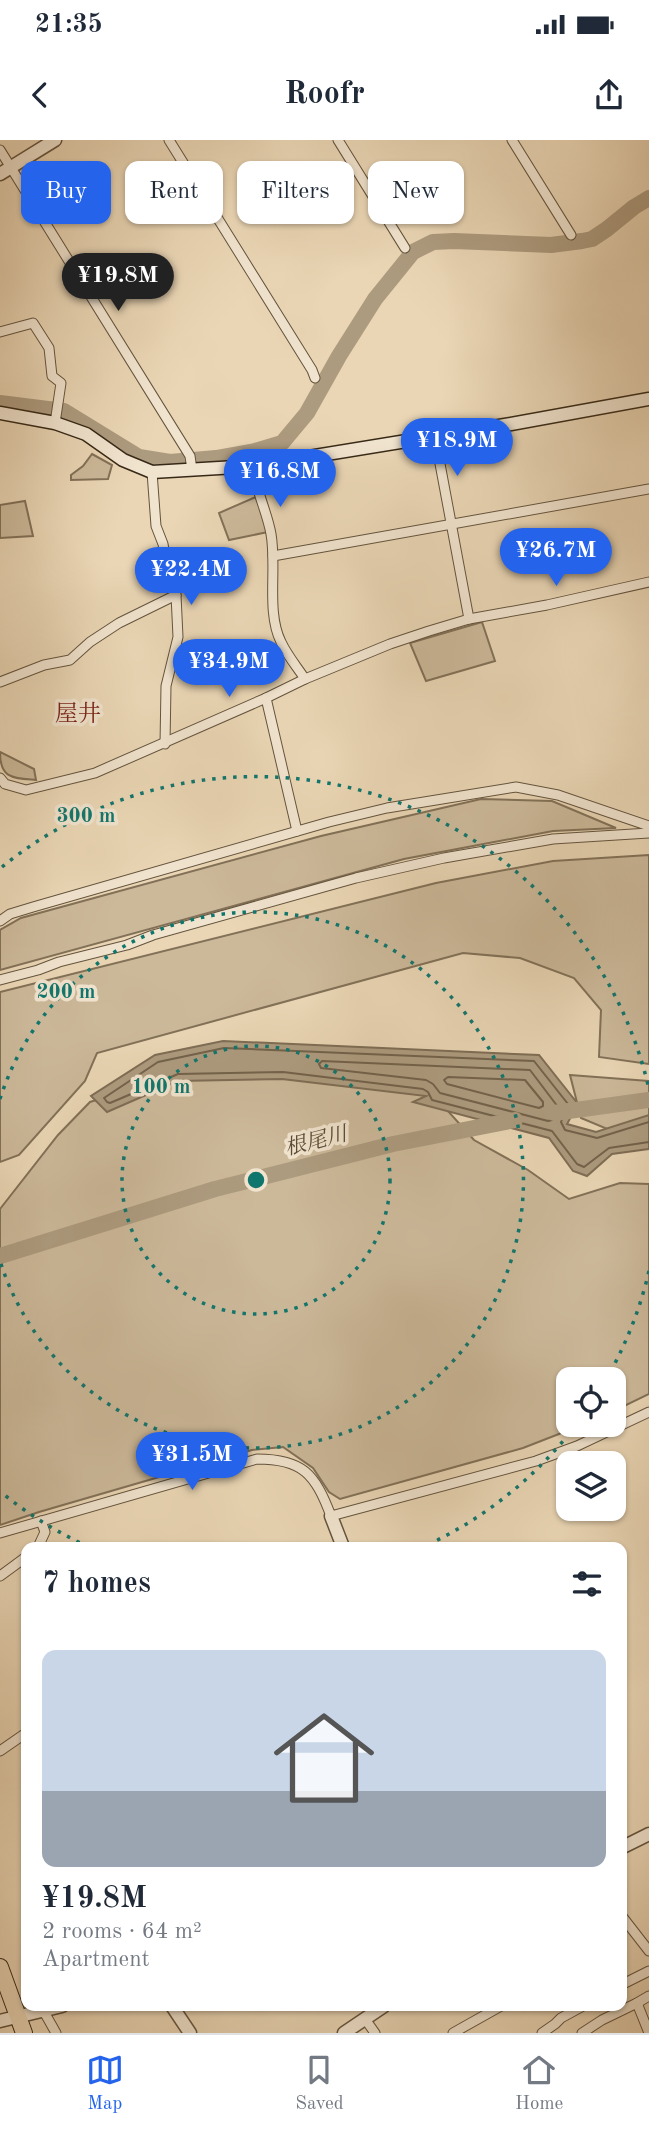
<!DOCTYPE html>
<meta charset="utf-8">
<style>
body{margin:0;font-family:"Old Standard TT","Noto Serif JP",serif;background:#f6f6f7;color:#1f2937;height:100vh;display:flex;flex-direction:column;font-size:26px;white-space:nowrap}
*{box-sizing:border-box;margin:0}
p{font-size:23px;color:#747a83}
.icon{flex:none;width:38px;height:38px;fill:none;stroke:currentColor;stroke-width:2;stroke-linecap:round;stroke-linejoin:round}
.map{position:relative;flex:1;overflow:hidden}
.panel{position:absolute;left:21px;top:1402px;width:606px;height:469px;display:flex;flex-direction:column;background:#fff;border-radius:14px;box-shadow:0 2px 5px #0004}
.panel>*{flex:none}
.banner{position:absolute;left:21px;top:21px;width:607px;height:63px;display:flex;gap:14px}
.controls{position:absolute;left:556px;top:1227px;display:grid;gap:14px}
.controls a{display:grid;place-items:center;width:70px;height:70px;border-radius:14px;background:#fff;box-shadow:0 2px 5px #0004;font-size:35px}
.price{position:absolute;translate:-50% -60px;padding:0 16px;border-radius:24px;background:#2563eb;color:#fff;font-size:23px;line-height:46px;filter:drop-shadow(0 2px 4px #0008)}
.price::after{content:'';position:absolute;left:50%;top:42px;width:21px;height:16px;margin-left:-10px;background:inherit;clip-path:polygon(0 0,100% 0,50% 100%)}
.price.active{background:#222;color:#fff}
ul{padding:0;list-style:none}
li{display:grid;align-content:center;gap:14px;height:371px;padding:0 21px}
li+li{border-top:2px solid #e0e1e3}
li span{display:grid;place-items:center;height:217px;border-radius:14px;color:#555}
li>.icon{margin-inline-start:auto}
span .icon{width:126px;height:126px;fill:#fffc;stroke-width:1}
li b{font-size:30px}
h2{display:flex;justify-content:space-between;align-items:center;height:84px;padding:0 21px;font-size:30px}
.pill{padding:0 24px;border-radius:14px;background:#fff;box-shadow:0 2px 5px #0004;font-size:24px;line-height:63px}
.pill.active{background:#2563eb;color:#fff}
.status{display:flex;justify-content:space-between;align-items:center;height:49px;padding:0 35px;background:#fff;direction:ltr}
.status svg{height:19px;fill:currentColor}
header{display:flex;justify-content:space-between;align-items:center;height:91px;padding:0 21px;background:#fff;font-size:32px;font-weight:700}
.dock{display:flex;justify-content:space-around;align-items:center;height:98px;border-top:2px solid #e0e1e3;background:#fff;font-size:19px;color:#747a83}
.dock a{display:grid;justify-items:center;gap:4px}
.dock .active{color:#2563eb}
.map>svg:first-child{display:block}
</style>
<div class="status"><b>21:35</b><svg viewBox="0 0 49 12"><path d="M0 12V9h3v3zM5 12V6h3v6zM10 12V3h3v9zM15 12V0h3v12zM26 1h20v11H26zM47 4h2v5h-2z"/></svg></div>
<header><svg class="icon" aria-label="back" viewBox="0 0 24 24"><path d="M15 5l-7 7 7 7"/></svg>Roofr<svg class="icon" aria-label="share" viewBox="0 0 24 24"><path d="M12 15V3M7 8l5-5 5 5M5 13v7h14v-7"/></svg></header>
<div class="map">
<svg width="649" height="1893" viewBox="0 0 649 1893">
<rect width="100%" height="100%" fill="#ead6b5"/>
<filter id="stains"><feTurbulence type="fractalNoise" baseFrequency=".00286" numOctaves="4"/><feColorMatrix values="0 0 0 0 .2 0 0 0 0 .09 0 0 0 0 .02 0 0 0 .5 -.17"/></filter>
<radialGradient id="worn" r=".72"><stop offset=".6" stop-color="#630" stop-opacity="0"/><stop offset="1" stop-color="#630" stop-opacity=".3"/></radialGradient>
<g fill="#ccb99a" stroke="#827158" stroke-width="2">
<polygon points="92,314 112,325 108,339 71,340 71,335 83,326"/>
<polygon points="258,356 268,392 229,400 219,373"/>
<polygon points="25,361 33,396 0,398 0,365"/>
<polygon points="482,482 495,521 426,541 410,503"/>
<path d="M 0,612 L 34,629 L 36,640 C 13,638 0,639 0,612 Z"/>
<polygon points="481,659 552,661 616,688 553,691 404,719 0,830 0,790 21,778 321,696"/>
<polygon points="649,715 649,924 599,917 601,870 574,838 520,818 463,813 97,913 85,941 19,1015 0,1022 0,852 436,743 553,721"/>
<polygon points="195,929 420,940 474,1000 528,1030 569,1059 620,1043 649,1044 649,1254 614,1271 614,1239 569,1239 569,1284 582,1285 523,1308 340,1359 329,1352 313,1328 283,1307 252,1310 39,1372 0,1385 0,1069 58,995 90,962"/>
<polygon points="570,935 649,941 649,1002 643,1004 581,978"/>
</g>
<polygon fill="#ad9b7f" stroke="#7e6d55" stroke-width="2" points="223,901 539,915 578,964 567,984 596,992 649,975 649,1009 612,1014 587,1036 573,1031 549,998 413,962 426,956 282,939 178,941 107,972 91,956 155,915"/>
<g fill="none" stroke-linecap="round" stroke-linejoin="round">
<g stroke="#72624b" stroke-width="2">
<polygon points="322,921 530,930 558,967 552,980 548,981 440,953 433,944 426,940 321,928 319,924"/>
<polygon points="448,937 525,940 543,962 543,966 539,968 447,944 444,940"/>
<polyline points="649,982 597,998 565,990 561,982 568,964 534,921 224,908 158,922 104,958 107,962 110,963 178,934 283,932 423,949 428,952 432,960 552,991 577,1024 584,1027 609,1008 649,1002"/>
</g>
<g stroke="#ad9b7f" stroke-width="16">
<polyline points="0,263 64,271 139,317 170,322 216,318 255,311 282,303 307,273 339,216 375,159 413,112 433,102 454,101 551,105 582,101 592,99 607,89 634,67 649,58"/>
<polyline points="554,973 649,960"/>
<polyline points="0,1116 215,1049 393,1004 515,980"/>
</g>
<g stroke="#64543e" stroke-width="11">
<g id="minor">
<polyline points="169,0 312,230 315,238"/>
<polyline points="338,0 405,108"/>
<polyline points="512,0 571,95"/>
<polyline points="0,10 190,316 192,330"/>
<polyline points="0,192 33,183 49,208 52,236 61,243 55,283"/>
<polyline points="435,297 469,479"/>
<path d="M 253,326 C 255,349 267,371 271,394 C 277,428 266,472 281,502 C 287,515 297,527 305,539"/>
<polyline points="152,332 156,386 163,404 168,432 176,455 178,497 166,546 165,604"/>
<polyline points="273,416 649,349"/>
<polyline points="0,542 44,525 70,520 90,502 119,483 176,455"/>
<polyline points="266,558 297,691"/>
<polyline points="0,638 5,644 26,650 95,633 266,558 305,539 390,504 429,491 469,479 547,465 649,442"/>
<polyline points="0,781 10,774 33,767 329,682 387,668 516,647 558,655 649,686"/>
<polyline points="0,840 38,830 59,822 127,805 153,795 356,738 444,718 553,699 649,693"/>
<path d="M 0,1393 L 257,1319 C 303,1319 315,1334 331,1376 L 536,1321 L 577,1306 L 649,1272"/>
<polyline points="38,1407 45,1392 41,1381"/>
<polyline points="0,1436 26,1417"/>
<polyline points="0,1611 26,1593"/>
<polyline points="621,1775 649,1811"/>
<polyline points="621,1845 649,1831"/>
<polyline points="43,1870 56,1893"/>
<polyline points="365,1879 375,1893"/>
<polyline points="453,1893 501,1866"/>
<polyline points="542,1893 555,1884 561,1878 583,1866"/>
<polyline points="582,1893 602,1880 637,1863"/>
<polyline points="649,1893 637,1863 649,1856"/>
</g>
</g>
<g stroke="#64543e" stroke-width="15">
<g id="tertiary">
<polyline points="0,34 55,0"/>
<polyline points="331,1376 343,1407"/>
<polyline points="621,1708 649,1694"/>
<polyline points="172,1866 190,1893"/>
<polyline points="0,1881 62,1866"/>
<polyline points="344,1893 384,1866"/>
</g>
</g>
<g stroke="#372917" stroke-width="15">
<polyline id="secondary" points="0,273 55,283 86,294 123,320 152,332 253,326 511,284 649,259"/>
</g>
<g stroke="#372917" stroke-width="18">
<polyline id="trunk" points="0,1827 24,1893"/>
</g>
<use href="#minor" stroke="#f1e4cf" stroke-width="9"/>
<use href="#tertiary" stroke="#f1e4cf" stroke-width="12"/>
<use href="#secondary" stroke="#f1e4cf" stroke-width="12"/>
<use href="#trunk" stroke="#ead6b5" stroke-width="16"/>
</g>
<g fill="none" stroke="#0f766e" stroke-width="3.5" stroke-dasharray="3.5 7">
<circle cx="256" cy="1040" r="134"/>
<path d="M0 959A268 268 0 1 1 0 1121"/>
<path d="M649 1131A403 403 0 0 1 607 1238M576 1285A403 403 0 0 1 423 1407M89 1407A403 403 0 0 1 2 1353M2 727A403 403 0 0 1 649 949"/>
</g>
<g text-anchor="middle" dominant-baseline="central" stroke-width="7" stroke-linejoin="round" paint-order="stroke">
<g font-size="21" font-style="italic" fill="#5a4b36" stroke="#f1e4cf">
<text transform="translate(316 1002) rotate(-14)">根尾川</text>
</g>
<g font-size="23" fill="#7a1f14" stroke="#f1e4cf">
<text x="78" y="574">屋井</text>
</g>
</g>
<circle cx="256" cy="1040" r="10" fill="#0f766e" stroke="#f1e4cf" stroke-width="3.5"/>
<g font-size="21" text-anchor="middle" font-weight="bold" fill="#0f766e" stroke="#f1e4cf" stroke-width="7" stroke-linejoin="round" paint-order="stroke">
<text x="86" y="682">300 m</text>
<text x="66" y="858">200 m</text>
<text x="161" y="953">100 m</text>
</g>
<rect width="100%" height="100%" filter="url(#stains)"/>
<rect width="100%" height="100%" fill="url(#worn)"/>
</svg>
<div class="controls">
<a><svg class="icon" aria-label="locate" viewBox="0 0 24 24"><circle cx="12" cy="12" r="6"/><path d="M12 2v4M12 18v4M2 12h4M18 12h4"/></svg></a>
<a><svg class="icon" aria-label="layers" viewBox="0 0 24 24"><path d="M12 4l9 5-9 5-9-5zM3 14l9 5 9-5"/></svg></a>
</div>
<b class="price active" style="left:118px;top:173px">¥19.8M</b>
<b class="price" style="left:457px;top:338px">¥18.9M</b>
<b class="price" style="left:280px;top:369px">¥16.8M</b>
<b class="price" style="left:556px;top:448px">¥26.7M</b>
<b class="price" style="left:191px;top:467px">¥22.4M</b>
<b class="price" style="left:229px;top:559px">¥34.9M</b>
<b class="price" style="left:192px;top:1352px">¥31.5M</b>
<div class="banner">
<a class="pill active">Buy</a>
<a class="pill">Rent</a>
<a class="pill">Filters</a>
<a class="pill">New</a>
</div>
<section class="panel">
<h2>7 homes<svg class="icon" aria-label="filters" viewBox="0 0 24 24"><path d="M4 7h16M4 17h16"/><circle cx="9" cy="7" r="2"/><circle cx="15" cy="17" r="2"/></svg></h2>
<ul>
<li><span style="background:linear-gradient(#c9d6e8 65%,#9aa5b1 0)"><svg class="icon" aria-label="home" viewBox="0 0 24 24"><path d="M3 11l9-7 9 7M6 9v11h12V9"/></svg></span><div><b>¥19.8M</b><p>2 rooms · 64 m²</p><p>Apartment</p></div></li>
</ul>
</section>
</div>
<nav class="dock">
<a class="active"><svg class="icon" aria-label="map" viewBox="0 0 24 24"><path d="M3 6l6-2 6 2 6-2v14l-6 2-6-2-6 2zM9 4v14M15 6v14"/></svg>Map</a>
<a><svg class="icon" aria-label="saved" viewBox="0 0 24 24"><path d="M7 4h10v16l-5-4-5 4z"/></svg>Saved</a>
<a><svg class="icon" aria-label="home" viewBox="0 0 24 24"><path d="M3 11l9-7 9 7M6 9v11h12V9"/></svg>Home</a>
</nav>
